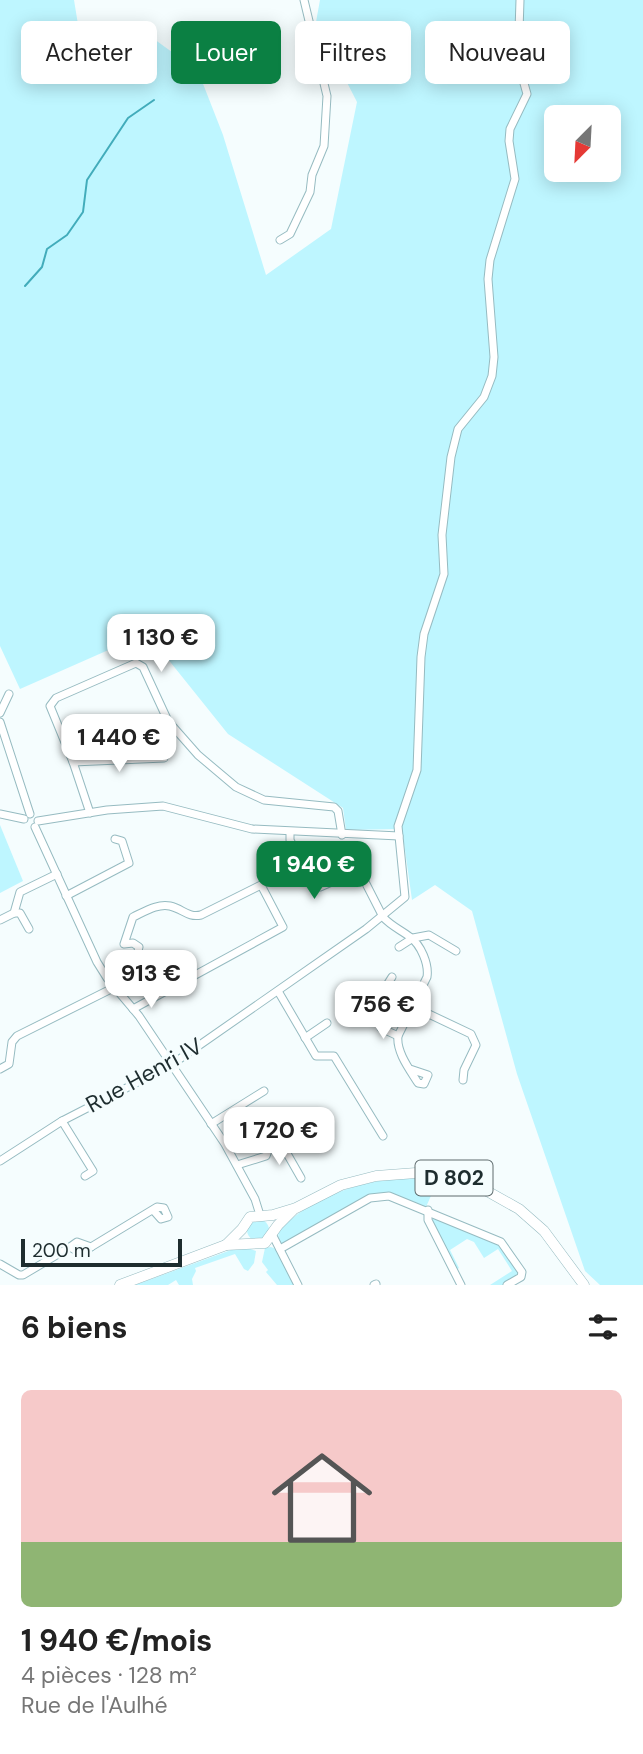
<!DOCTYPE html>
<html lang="fr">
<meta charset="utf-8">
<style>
body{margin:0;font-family:"DM Sans",sans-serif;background:#f6f6f6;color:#222;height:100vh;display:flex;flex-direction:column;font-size:26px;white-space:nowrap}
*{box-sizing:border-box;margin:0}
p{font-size:23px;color:#767676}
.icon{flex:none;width:38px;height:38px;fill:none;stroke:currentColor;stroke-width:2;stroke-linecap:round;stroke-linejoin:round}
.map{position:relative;height:1285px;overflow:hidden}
.sheet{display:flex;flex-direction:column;background:#fff;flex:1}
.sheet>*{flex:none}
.banner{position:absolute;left:21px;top:21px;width:602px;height:63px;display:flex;gap:14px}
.needle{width:46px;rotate:204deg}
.tools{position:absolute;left:544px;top:105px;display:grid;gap:14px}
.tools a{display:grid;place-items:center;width:77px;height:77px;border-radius:10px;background:#fff;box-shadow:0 4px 18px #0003;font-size:35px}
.scale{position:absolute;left:21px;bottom:18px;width:161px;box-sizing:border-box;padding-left:7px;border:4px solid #1e2d2f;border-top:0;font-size:19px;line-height:24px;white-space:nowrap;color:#1e2d2f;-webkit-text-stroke:5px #f5fdfe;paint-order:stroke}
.price{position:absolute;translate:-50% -60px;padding:0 16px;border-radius:14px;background:#fff;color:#222;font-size:23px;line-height:46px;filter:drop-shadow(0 2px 4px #0008)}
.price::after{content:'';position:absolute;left:50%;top:42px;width:21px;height:16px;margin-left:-10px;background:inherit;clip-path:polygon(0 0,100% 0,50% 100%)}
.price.on{background:#0b8043;color:#fff}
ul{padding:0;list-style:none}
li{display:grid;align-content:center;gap:14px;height:371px;padding:0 21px}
li span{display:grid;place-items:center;height:217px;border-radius:10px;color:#555}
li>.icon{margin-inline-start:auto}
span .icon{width:126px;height:126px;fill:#fffc;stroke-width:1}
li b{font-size:30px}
h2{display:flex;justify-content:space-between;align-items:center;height:84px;padding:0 21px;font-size:30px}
.chip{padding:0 24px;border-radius:10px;background:#fff;box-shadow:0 4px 18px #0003;font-size:24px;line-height:63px}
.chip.on{background:#0b8043;color:#fff}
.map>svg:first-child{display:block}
</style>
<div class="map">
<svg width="643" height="1285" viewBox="0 0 643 1285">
<rect width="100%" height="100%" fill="#f5fdfe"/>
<g fill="#bef6ff" fill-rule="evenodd">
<path d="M 0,0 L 74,0 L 83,55 L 143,31 L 198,71 L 223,135 L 266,275 L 331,229 L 357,102 L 316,22 L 320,0 L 643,0 L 643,1285 L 600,1285 L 585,1271 L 517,1074 L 472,911 L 435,885 L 412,900 L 402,829 L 346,830 L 343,808 L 228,734 L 147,633 L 20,689 L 0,646 ZM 556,117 L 609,117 L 609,170 L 556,170 Z"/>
<polygon points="0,825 23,881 0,893"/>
<path d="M 408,1177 L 438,1180 L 426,1207 L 389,1194 L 371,1195 L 283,1246 L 279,1242 L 278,1231 C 313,1196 360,1181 408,1177 Z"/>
<polygon points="433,1217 490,1242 500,1243 520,1271 518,1276 503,1285 490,1285 512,1271 498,1249 484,1258 474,1242 467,1239 450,1250 459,1268 456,1270 433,1224"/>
<circle cx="258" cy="1230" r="11"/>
<polygon points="242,1246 256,1251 254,1263 248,1271 244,1269 235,1254 195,1268 196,1271 192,1279 193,1285 179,1285 176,1280 168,1285 135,1285"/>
<polygon points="271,1247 276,1249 295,1285 277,1285 266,1272 268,1270 262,1262 265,1248"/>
</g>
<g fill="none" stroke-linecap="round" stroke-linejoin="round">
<polyline stroke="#42acbb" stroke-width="2" points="25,286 42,267 47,249 67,235 83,212 87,180 128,118 154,100"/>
<g stroke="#96bbc1" stroke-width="9">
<g id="minor">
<polyline points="280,240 290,234 310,192 312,175 324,146 327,96 304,0"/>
<polyline points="0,713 9,694"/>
<polyline points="0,722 30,814"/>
<polyline points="115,760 108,732 110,729 116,727 132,759"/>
<polyline points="73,762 164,758"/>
<polyline points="90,813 73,762 50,706 56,698 136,663 143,667 168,721 198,755 236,787 264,800 334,807 338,811 342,835"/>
<polyline points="0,814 24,819"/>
<polyline points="38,821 107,810 163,806 252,829 399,836"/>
<polyline points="35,827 97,962 107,978 139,1016 225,1144 255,1199 260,1215"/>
<path d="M 290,833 L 290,840 L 313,885 L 320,887 L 359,870 L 383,917 C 391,926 401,930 410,937 C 421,945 429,964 427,977 L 398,1036 C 396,1052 410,1070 418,1083 L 424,1084 L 428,1075 L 410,1069"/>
<polyline points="66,896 129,863 122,841 115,839"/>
<polyline points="14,913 20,913 29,929"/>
<polyline points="0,920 14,913 20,892 57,874"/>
<polyline points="399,947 413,938 429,935 456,951"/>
<polyline points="392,977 387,985 388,993 395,998 471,1034 476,1045 464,1070 463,1080"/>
<polyline points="278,991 316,1056 334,1056 383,1136"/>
<polyline points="376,1008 382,995 388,993"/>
<path d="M 133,1009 L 283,927 L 261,885 L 201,915 C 188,918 183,909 170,906 C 158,903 144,912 133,917 L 124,944 L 133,943 L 139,947 L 134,967 L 141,978"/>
<polyline points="381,1028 398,1036"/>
<polyline points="305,1038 327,1023"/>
<polyline points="0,1069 9,1064 12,1042 17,1036 115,987"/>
<polyline points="62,1121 93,1171 85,1176"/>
<polyline points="211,1124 264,1091"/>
<polyline points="281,1143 301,1178"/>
<polyline points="0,1161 62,1121 171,1065 366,929 405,897 398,826 417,770 421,657 424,634 444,574 442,535 451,457 458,429 484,397 492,376 494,357 488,279 490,260 515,179 509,141 510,129 527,94 518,62 520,0"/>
<polyline points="237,1165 266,1156 269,1148 312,1128 320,1140"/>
<polyline points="428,1210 428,1220 461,1285"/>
<polyline points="272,1234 298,1285"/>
<polyline points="70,1247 77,1242 91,1247"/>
<polyline points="280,1249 370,1198 389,1196 501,1242 522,1272 521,1277 507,1285"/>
<polyline points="0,1264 19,1275 23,1275 70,1247 80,1253 91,1247 157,1207 164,1208 168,1217 161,1219 153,1210"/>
<polyline points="374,1285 376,1284"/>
</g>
</g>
<g stroke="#96bbc1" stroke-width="11">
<g id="major">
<polyline points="226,1245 242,1229 250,1217 273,1215 296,1208 341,1185 376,1176 416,1173 449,1177 478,1186 519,1209 544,1231 584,1285"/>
<polyline points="120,1285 226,1245 265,1243 278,1225 293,1210"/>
</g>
</g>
<use href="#minor" stroke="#fff" stroke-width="7"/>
<use href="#major" stroke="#fff" stroke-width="10"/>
</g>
<g text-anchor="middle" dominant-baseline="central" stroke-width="7" stroke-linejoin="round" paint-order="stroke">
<rect fill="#f5fdfe" stroke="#5e6b6d" stroke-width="2" x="415.5" y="1160.5" width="77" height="35" rx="5"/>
<g font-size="21" font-weight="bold" fill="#1e2d2f">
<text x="454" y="1178">D 802</text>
</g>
<g font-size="23" fill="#1e2d2f" stroke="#f5fdfe">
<text transform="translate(144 1075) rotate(-29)">Rue Henri IV</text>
</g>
</g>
</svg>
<div class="tools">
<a><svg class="needle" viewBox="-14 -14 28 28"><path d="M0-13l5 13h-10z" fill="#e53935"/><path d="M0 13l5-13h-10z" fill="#767676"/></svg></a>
</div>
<div class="scale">200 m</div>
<b class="price" style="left:161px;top:674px">1 130 €</b>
<b class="price" style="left:119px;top:774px">1 440 €</b>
<b class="price on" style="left:314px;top:901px">1 940 €</b>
<b class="price" style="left:151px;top:1010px">913 €</b>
<b class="price" style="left:383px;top:1041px">756 €</b>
<b class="price" style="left:279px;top:1167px">1 720 €</b>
<div class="banner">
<a class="chip">Acheter</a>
<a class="chip on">Louer</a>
<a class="chip">Filtres</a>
<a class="chip">Nouveau</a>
</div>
</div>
<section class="sheet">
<h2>6 biens<svg class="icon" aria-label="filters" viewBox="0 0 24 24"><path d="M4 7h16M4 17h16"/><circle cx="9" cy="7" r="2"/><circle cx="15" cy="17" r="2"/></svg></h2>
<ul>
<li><span style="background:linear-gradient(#f6c9c9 70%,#8fb573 0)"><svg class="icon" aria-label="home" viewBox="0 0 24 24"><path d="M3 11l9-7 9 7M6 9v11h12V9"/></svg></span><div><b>1 940 €/mois</b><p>4 pièces · 128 m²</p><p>Rue de l'Aulhé</p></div></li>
</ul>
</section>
